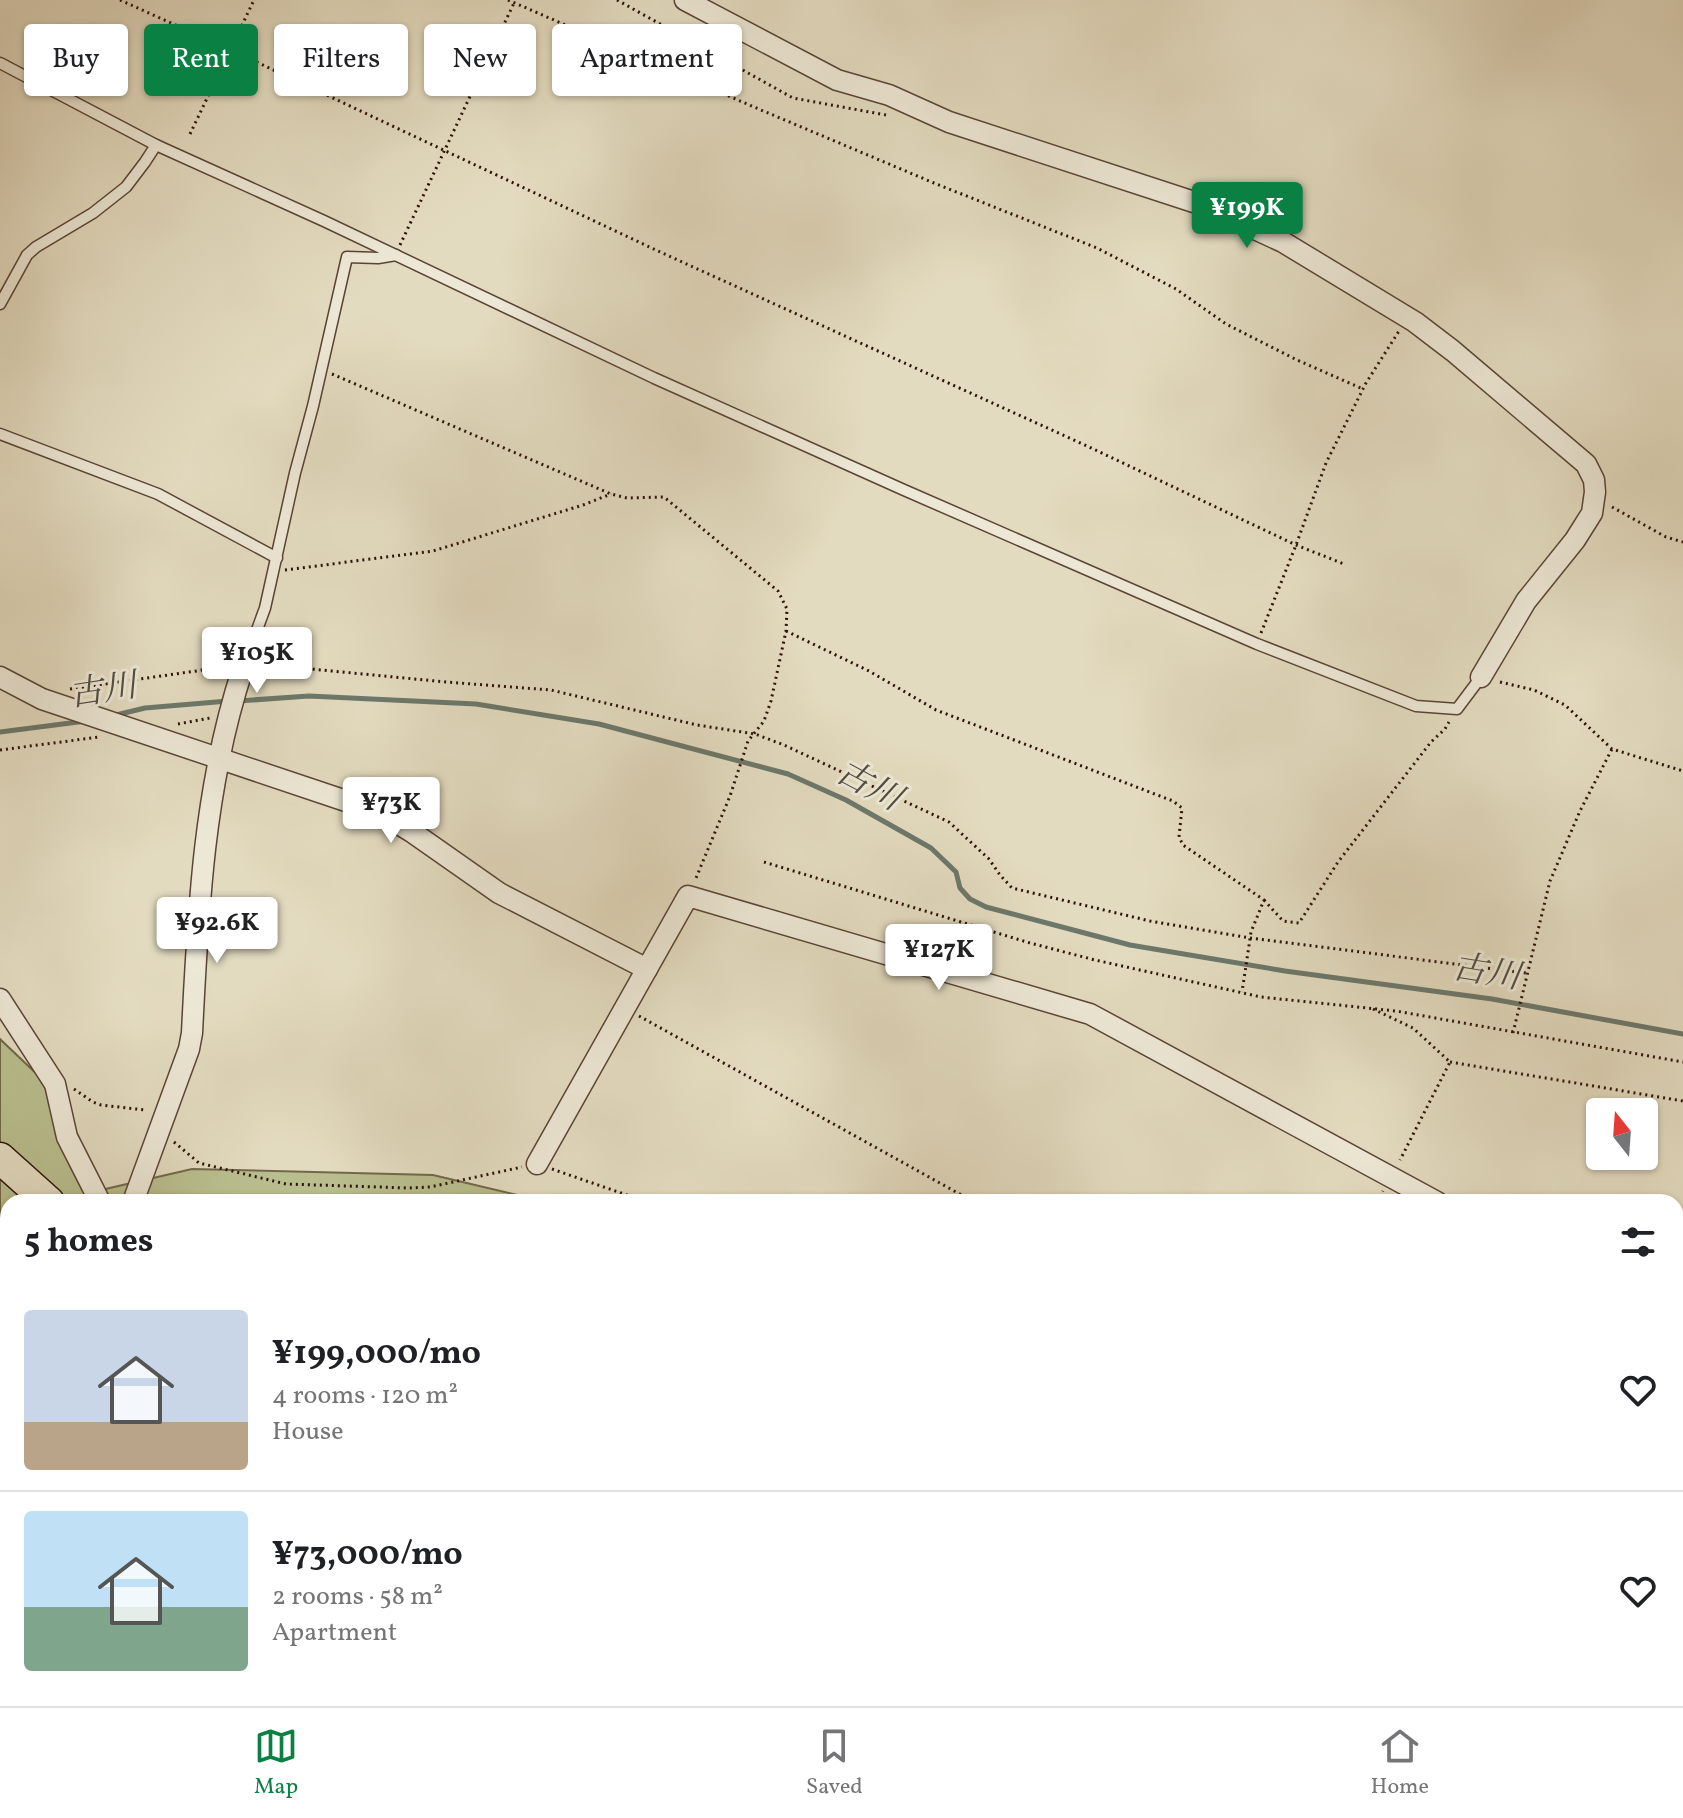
<!DOCTYPE html>
<meta charset="utf-8">
<style>
body{margin:0;font-family:Vollkorn,"Noto Serif JP",serif;background:#f2f2f2;color:#202124;height:100vh;display:flex;flex-direction:column;font-size:30px;white-space:nowrap}
*{box-sizing:border-box;margin:0}
p{font-size:26px;color:#757577}
.icon{flex:none;width:44px;height:44px;fill:none;stroke:currentColor;stroke-width:2;stroke-linecap:round;stroke-linejoin:round}
.map{position:relative;flex:1;overflow:hidden}
.details{position:absolute;left:0px;top:1194px;width:1684px;height:512px;display:flex;flex-direction:column;background:#fff;border-radius:24px 24px 0 0;box-shadow:0 2px 6px #0004}
.details>*{flex:none}
.guide{position:absolute;left:24px;top:24px;width:800px;height:72px;display:flex;gap:16px}
.needle{width:52px;rotate:343deg}
.buttons{position:absolute;left:1586px;top:1098px;display:grid;gap:16px}
.buttons a{display:grid;place-items:center;width:72px;height:72px;border-radius:8px;background:#fff;box-shadow:0 2px 6px #0004;font-size:40px}
.price{position:absolute;translate:-50% -68px;padding:0 18px;border-radius:8px;background:#fff;color:#222;font-size:26px;line-height:52px;filter:drop-shadow(0 2px 4px #0008)}
.price::after{content:'';position:absolute;left:50%;top:48px;width:24px;height:18px;margin-left:-12px;background:inherit;clip-path:polygon(0 0,100% 0,50% 100%)}
.price.selected{background:#0b8043;color:#fff}
ul{padding:0;list-style:none}
li{display:flex;align-items:center;gap:24px;height:200px;padding:0 24px}
li+li{border-top:2px solid #e0e0e0}
li span{display:grid;place-items:center;flex:none;width:224px;height:160px;border-radius:8px;color:#555}
li>.icon{margin-inline-start:auto}
span .icon{width:96px;height:96px;fill:#fffc;stroke-width:1}
li b{font-size:34px}
h2{display:flex;justify-content:space-between;align-items:center;height:96px;padding:0 24px;font-size:34px}
.pill{padding:0 28px;border-radius:8px;background:#fff;box-shadow:0 2px 6px #0004;font-size:28px;line-height:72px}
.pill.selected{background:#0b8043;color:#fff}
.tabs{display:flex;justify-content:space-around;align-items:center;height:112px;border-top:2px solid #e0e0e0;background:#fff;font-size:22px;color:#757577}
.tabs a{display:grid;justify-items:center;gap:4px}
.tabs .selected{color:#0b8043}
.map>svg:first-child{display:block}
</style>
<div class="map">
<svg width="1683" height="1706" viewBox="0 0 1683 1706">
<rect width="100%" height="100%" fill="#e3dbc0"/>
<filter id="stains"><feTurbulence type="fractalNoise" baseFrequency=".0025" numOctaves="4"/><feColorMatrix values="0 0 0 0 .2 0 0 0 0 .09 0 0 0 0 .02 0 0 0 .5 -.17"/></filter>
<radialGradient id="worn" r=".72"><stop offset=".6" stop-color="#630" stop-opacity="0"/><stop offset="1" stop-color="#630" stop-opacity=".3"/></radialGradient>
<g fill="#b9be8e" stroke="#72684a" stroke-width="2">
<polygon points="0,1039 61,1097 101,1190 192,1169 433,1175 538,1200 540,1202 8,1202 8,1359 0,1353"/>
<polygon points="1322,1698 1589,1698 1599,1706 1337,1706"/>
</g>
<g fill="none" stroke-linecap="round" stroke-linejoin="round">
<g stroke="#6c786a" stroke-width="5">
<polyline points="238,701 309,696 476,704 599,724 788,774 846,800 931,848 956,872 960,888 970,899 986,907 1130,945 1285,971 1492,999 1683,1034"/>
<polyline points="116,715 145,708 228,701"/>
<polyline points="0,732 86,721"/>
</g>
<g stroke="#5a4435" stroke-width="13">
<g id="service">
<polyline points="0,63 156,145 324,221 654,378 904,490 1257,644 1416,706 1457,709 1481,677"/>
<polyline points="0,304 27,255 36,247 93,213 126,187 145,162 156,145"/>
<polyline points="0,434 158,494 277,558"/>
<polyline points="243,668 265,608 295,473 313,406 347,257 378,258 396,255"/>
<polyline points="214,1706 240,1698"/>
<polyline points="586,1706 603,1698"/>
</g>
</g>
<g stroke="#5a4435" stroke-width="23">
<g id="minor">
<polyline points="685,0 837,80 889,95 949,122 1203,205 1283,242 1415,322 1453,351 1586,464 1594,480 1595,492 1592,513 1575,540 1526,601 1481,677"/>
<polyline points="0,677 42,699 352,803 385,816 412,832 499,893 647,969"/>
<polyline points="0,999 55,1084 67,1137 100,1202"/>
<polyline points="537,1164 688,896 1090,1014 1437,1202"/>
<path d="M 133,1202 L 189,1049 L 192,1033 C 198,910 204,785 243,668"/>
<polyline points="1676,1334 1683,1338"/>
<polyline points="0,1576 8,1570"/>
<polyline points="0,1678 8,1684"/>
<polyline points="25,1698 35,1706"/>
<polyline points="1081,1698 1084,1706"/>
<polyline points="1411,1698 1429,1706"/>
<polyline points="1449,1698 1461,1706"/>
<polyline points="1493,1698 1502,1706"/>
<polyline points="768,1706 769,1698"/>
<polyline points="1013,1706 1039,1698"/>
</g>
</g>
<g stroke="#2c1107" stroke-width="33">
<g id="primary">
<polyline points="0,1158 49,1202"/>
<polyline points="324,1698 327,1706"/>
</g>
</g>
<g stroke="#2c1107" stroke-width="3" stroke-dasharray="2 4" stroke-linecap="butt">
<polyline points="120,0 231,50 658,251 1087,446 1296,545 1344,564"/>
<polyline points="508,0 754,107 934,183 1097,248 1176,289 1226,324 1297,360 1363,389"/>
<polyline points="617,0 793,98 886,115"/>
<polyline points="190,134 254,0"/>
<polyline points="400,245 514,3"/>
<polyline points="332,374 611,494 627,498 664,497 778,591 787,609 786,631 771,701 764,721 748,741 730,796 696,878"/>
<polyline points="1612,507 1666,537 1683,542"/>
<polyline points="285,570 433,551 583,505 611,494"/>
<polyline points="786,631 869,671 936,710 1173,801 1182,808 1179,837 1183,845 1264,900 1251,932 1242,992"/>
<polyline points="1261,633 1296,545 1326,463 1366,383 1399,331"/>
<polyline points="259,664 446,682 551,690 697,725 755,734 784,745 949,822 989,859 1000,875 1012,888 1150,921 1250,938 1526,973"/>
<polyline points="1500,682 1534,690 1565,705 1612,749 1683,771"/>
<polyline points="70,689 224,667"/>
<polyline points="178,724 210,718"/>
<polyline points="0,750 99,737"/>
<polyline points="764,862 1030,943 1095,960 1261,997 1396,1011 1683,1062"/>
<polyline points="1264,900 1283,921 1299,923 1338,862 1431,742 1445,729 1449,722"/>
<polyline points="1373,1009 1413,1028 1450,1062 1400,1160"/>
<polyline points="639,1016 974,1202"/>
<polyline points="1513,1033 1550,881 1580,811 1612,749"/>
<polyline points="1450,1062 1683,1101"/>
<polyline points="74,1089 93,1102 101,1105 145,1110"/>
<polyline points="174,1142 199,1163 286,1184 409,1188 430,1187 522,1167"/>
<polyline points="552,1169 647,1202"/>
<polyline points="1377,1202 1383,1191"/>
<polyline points="1676,1587 1683,1590"/>
<polyline points="1627,1698 1637,1706"/>
</g>
<use href="#service" stroke="#ede8d6" stroke-width="10"/>
<use href="#minor" stroke="#ede8d6" stroke-width="20"/>
<use href="#primary" stroke="#e3dbc0" stroke-width="30"/>
</g>
<g text-anchor="middle" dominant-baseline="central" stroke-width="6" stroke-linejoin="round" paint-order="stroke">
<g font-size="34" font-style="italic" fill="#514d41" stroke="#ede8d6">
<text transform="translate(103 692) rotate(-9)">古川</text>
<text transform="translate(868 787) rotate(28)">古川</text>
<text transform="translate(1486 974) rotate(9)">古川</text>
</g>
</g>
<rect width="100%" height="100%" filter="url(#stains)"/>
<rect width="100%" height="100%" fill="url(#worn)"/>
</svg>
<div class="buttons">
<a><svg class="needle" viewBox="-14 -14 28 28"><path d="M0-13l5 13h-10z" fill="#e53935"/><path d="M0 13l5-13h-10z" fill="#757577"/></svg></a>
</div>
<b class="price selected" style="left:1247px;top:250px">¥199K</b>
<b class="price" style="left:257px;top:695px">¥105K</b>
<b class="price" style="left:391px;top:845px">¥73K</b>
<b class="price" style="left:217px;top:965px">¥92.6K</b>
<b class="price" style="left:939px;top:992px">¥127K</b>
<div class="guide">
<a class="pill">Buy</a>
<a class="pill selected">Rent</a>
<a class="pill">Filters</a>
<a class="pill">New</a>
<a class="pill">Apartment</a>
</div>
<section class="details">
<h2>5 homes<svg class="icon" aria-label="filters" viewBox="0 0 24 24"><path d="M4 7h16M4 17h16"/><circle cx="9" cy="7" r="2"/><circle cx="15" cy="17" r="2"/></svg></h2>
<ul>
<li><span style="background:linear-gradient(#c9d6e8 70%,#b9a48a 0)"><svg class="icon" aria-label="home" viewBox="0 0 24 24"><path d="M3 11l9-7 9 7M6 9v11h12V9"/></svg></span><div><b>¥199,000/mo</b><p>4 rooms · 120 m²</p><p>House</p></div><svg class="icon" aria-label="heart" viewBox="0 0 24 24"><path d="M12 20l-8-8c-3-5 5-10 8-4 3-6 11-1 8 4z"/></svg></li>
<li><span style="background:linear-gradient(#bfe0f5 60%,#7fa58c 0)"><svg class="icon" aria-label="home" viewBox="0 0 24 24"><path d="M3 11l9-7 9 7M6 9v11h12V9"/></svg></span><div><b>¥73,000/mo</b><p>2 rooms · 58 m²</p><p>Apartment</p></div><svg class="icon" aria-label="heart" viewBox="0 0 24 24"><path d="M12 20l-8-8c-3-5 5-10 8-4 3-6 11-1 8 4z"/></svg></li>
</ul>
</section>
</div>
<nav class="tabs">
<a class="selected"><svg class="icon" aria-label="map" viewBox="0 0 24 24"><path d="M3 6l6-2 6 2 6-2v14l-6 2-6-2-6 2zM9 4v14M15 6v14"/></svg>Map</a>
<a><svg class="icon" aria-label="saved" viewBox="0 0 24 24"><path d="M7 4h10v16l-5-4-5 4z"/></svg>Saved</a>
<a><svg class="icon" aria-label="home" viewBox="0 0 24 24"><path d="M3 11l9-7 9 7M6 9v11h12V9"/></svg>Home</a>
</nav>
